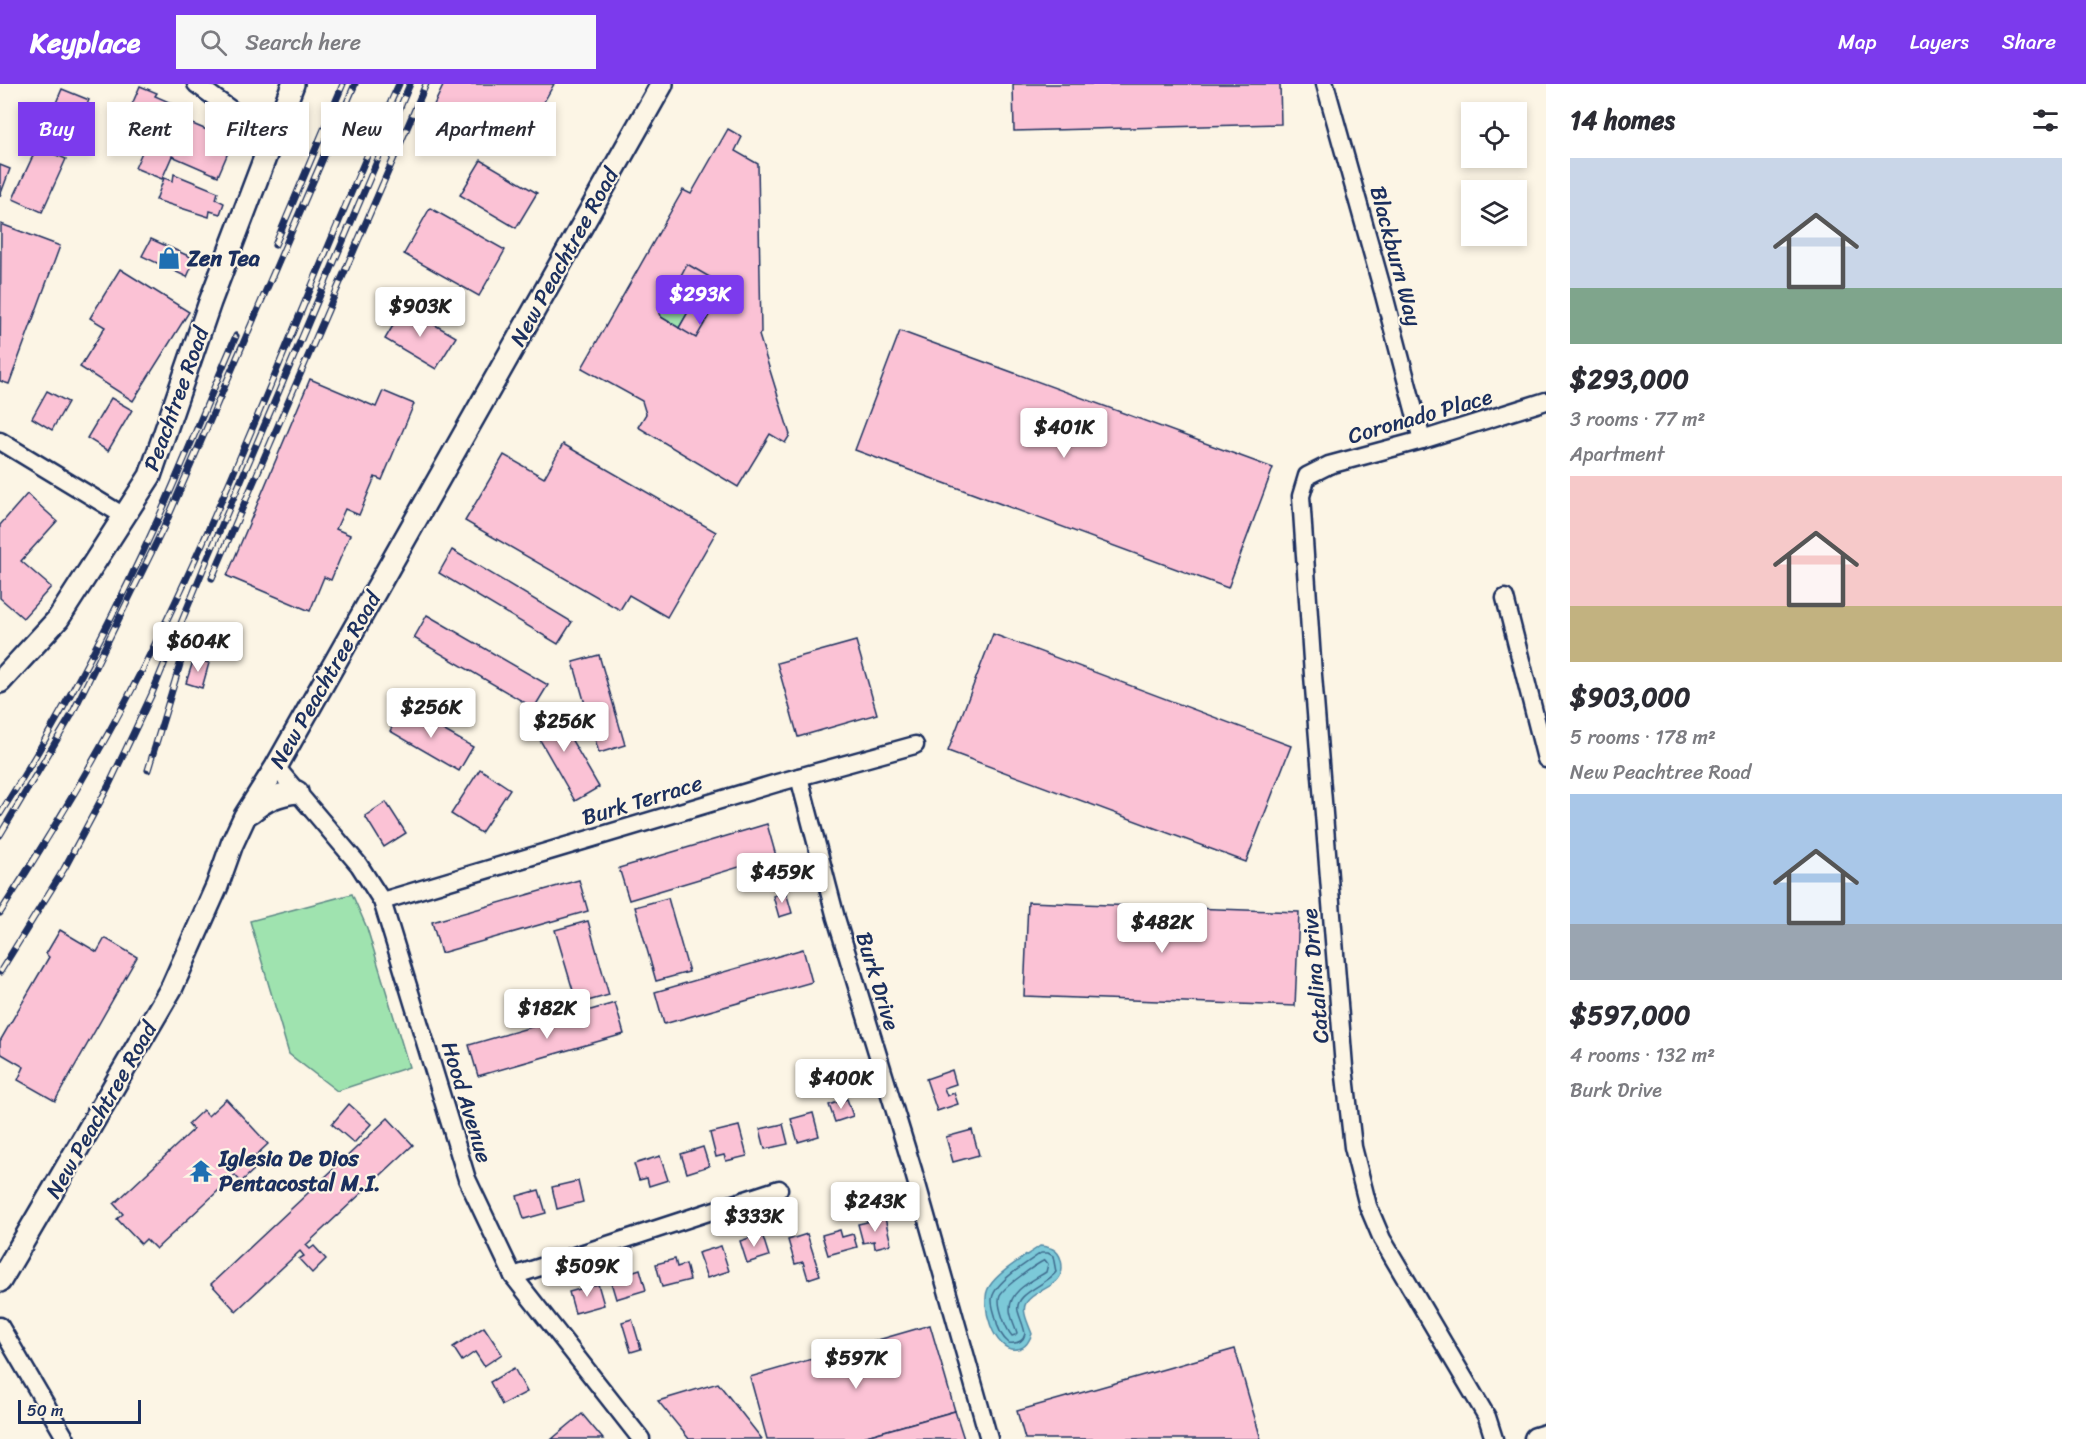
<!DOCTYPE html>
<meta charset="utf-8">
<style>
body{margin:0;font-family:Sriracha,sans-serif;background:#f7f7f7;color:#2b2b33;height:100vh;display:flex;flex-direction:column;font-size:22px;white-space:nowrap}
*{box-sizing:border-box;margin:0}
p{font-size:20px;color:#7c7c81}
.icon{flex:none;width:33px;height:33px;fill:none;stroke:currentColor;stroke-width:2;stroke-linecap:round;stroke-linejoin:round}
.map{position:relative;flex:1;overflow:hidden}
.sheet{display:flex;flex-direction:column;background:#fff;width:540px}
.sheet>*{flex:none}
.hud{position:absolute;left:18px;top:18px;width:570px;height:54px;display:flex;gap:12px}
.fabs{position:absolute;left:1461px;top:18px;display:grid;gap:12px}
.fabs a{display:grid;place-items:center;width:66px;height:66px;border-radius:0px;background:#fff;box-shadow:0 3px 9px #0003;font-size:30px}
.scale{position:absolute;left:18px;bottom:15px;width:123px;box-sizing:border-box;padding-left:6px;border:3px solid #1b2f5e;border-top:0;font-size:16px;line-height:21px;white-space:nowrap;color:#1b2f5e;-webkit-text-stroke:4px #fcf5e5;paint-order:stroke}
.price{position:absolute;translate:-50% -51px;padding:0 14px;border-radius:6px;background:#fff;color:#222;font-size:20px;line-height:39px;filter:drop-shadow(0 2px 3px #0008)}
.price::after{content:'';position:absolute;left:50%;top:36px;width:18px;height:14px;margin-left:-9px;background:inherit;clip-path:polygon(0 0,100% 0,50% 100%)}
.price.current{background:#7c3aed;color:#fff}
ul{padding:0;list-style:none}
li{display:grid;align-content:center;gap:12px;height:318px;padding:0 24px}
li span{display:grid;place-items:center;height:186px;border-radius:0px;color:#555}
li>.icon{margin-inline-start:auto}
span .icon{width:108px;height:108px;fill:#fffc;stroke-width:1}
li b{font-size:26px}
h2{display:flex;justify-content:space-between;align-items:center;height:72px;padding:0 24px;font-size:26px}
.tag{padding:0 21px;border-radius:0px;background:#fff;box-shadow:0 3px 9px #0003;font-size:21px;line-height:54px}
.tag.current{background:#7c3aed;color:#fff}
header{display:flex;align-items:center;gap:36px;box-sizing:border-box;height:84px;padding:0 30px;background:#7c3aed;color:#fff}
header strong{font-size:28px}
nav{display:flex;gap:33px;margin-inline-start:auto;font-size:21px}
.search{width:420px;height:54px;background:#f7f7f7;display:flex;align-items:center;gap:15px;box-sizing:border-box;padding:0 21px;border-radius:0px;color:#7c7c81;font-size:22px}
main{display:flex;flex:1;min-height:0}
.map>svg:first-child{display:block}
</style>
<header>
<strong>Keyplace</strong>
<div class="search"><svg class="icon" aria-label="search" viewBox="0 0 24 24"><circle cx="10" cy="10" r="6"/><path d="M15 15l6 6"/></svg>Search here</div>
<nav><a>Map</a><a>Layers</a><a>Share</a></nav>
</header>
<main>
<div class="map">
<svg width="1546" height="1355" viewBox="0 0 1546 1355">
<rect width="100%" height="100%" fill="#fcf5e5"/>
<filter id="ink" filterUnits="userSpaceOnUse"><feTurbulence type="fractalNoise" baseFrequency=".0167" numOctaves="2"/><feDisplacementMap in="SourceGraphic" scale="12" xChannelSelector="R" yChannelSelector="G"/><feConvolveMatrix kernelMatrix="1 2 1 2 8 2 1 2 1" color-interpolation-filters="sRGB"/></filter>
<g filter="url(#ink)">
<g fill="#9fe3af" stroke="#5d8986" stroke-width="1.5">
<polygon points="678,197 699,209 679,244 661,233 660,229"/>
<polygon points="352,810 367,844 409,983 337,1007 289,970 250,837"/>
</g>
<path fill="#7bc9d8" stroke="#558ba7" stroke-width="1.5" d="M 1040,1162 C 1050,1163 1058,1165 1061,1176 C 1068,1205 1036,1202 1026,1219 C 1021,1227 1029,1241 1032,1250 C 1029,1257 1026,1264 1017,1265 C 994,1270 979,1218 989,1203 C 998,1188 1026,1172 1040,1162 Z"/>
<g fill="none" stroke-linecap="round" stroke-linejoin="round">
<g stroke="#416d8f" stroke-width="1.5">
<path d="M 1041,1169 L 1048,1169 L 1053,1172 L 1056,1188 C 1047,1201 1014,1209 1018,1227 C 1020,1235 1024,1242 1025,1250 C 1023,1258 1017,1260 1009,1259 C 1001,1253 998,1245 996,1235 C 995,1230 992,1223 992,1217 C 991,1200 1028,1178 1041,1169 Z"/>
<path d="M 1045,1176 L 1048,1180 L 1046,1188 C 1032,1197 1010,1206 1010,1225 C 1010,1233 1015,1241 1017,1249 L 1015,1251 L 1012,1252 C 1006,1245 996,1220 1000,1211 C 1005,1202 1035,1181 1045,1176 Z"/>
</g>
</g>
<g fill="#fbc2d5" stroke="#1b2f5e" stroke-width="1.5" fill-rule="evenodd">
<polygon points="444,0 554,0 514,71 432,25"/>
<polygon points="1013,0 1280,0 1281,40 1014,47"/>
<polygon points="140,2 157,9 155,12 187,26 183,36 233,57 218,92 172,72 162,95 135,84 146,59 120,48"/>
<polygon points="62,5 89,16 66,69 39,58"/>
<path d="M 728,45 L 742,53 L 735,67 L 758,80 L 761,248 L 759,251 L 790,351 L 785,359 L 770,350 L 738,403 L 638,343 L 646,330 L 642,317 L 582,284 L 683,106 L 691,110 ZM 678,197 L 699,209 L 679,244 L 661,233 L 660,229 Z"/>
<polygon points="37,63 66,75 42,128 13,115"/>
<polygon points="481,76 537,109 516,144 460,111"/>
<polygon points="0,81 10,85 0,112"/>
<polygon points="174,90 218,108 216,115 224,119 220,130 210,127 209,133 156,116 164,94 173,97"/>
<polygon points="430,124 505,166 479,212 404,170"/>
<polygon points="1,140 60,162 9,300 0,297"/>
<polygon points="151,155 195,175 187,193 142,172"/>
<polygon points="687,180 713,195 718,216 696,254 679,244 699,209 678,197"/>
<polygon points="120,185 189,228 133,317 80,283 105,243 90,234"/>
<polygon points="404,223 456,253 436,285 385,255"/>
<polygon points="900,247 1273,384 1228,504 855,366"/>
<polygon points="310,295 376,323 383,307 414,320 382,396 375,393 359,431 345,425 336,445 350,451 331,496 324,493 310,527 227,492"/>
<polygon points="47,307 68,318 52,346 32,334"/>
<polygon points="111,314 132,326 108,367 87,354"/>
<polygon points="563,360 716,448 667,533 629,511 620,526 465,437 504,371 544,394"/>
<polygon points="27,410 57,437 21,477 51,503 23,534 0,514 0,441"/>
<polygon points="452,466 572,538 558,560 439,489"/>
<polygon points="427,531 548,601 534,624 414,554"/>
<polygon points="993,550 1291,662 1246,778 948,667"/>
<polygon points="856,557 877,630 798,653 777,579"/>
<polygon points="599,571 625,661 599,669 573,578"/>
<polygon points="194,574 209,579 202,604 186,599"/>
<polygon points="552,622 599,703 575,717 528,635"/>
<polygon points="403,623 473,663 459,687 390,647"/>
<polygon points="480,685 510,705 481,749 451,730"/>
<polygon points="386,718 406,749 384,763 365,732"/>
<polygon points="767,740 776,772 629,816 619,784"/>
<polygon points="579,796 588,827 441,869 432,838"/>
<polygon points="786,808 792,829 779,833 773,812"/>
<polygon points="668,814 689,888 656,897 635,823"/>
<polygon points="1028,818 1299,828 1295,922 1024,912"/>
<polygon points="588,837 609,911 577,920 555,846"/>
<polygon points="60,846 97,868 105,854 137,873 55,1017 18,996 24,983 0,969 0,957 49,873 46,870"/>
<polygon points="803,865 812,898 664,940 655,908"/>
<polygon points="615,919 624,950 478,992 469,961"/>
<polygon points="952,986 956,1000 944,1004 947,1012 954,1009 958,1020 937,1027 926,995"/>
<polygon points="226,1015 268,1060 251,1076 257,1083 241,1098 235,1091 156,1165 146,1155 141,1160 117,1135 123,1130 114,1120 193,1046 188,1040 203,1026 208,1032"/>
<polygon points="847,1015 853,1032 835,1038 829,1021"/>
<polygon points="349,1020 371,1040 354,1059 332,1040"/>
<polygon points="813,1029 819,1052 798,1058 791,1035"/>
<polygon points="388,1034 413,1061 306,1161 310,1165 314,1162 326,1175 312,1189 299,1175 304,1172 300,1167 236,1227 211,1200"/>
<polygon points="783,1040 788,1060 765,1065 760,1045"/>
<polygon points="739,1042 747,1072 726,1077 724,1071 716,1073 710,1049"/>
<polygon points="972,1046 979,1071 953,1078 946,1053"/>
<polygon points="703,1063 709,1082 687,1089 681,1070"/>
<polygon points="660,1072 668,1096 649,1102 647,1094 639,1096 634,1080"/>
<polygon points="578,1097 583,1118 557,1125 552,1103"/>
<polygon points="539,1106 546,1129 524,1135 517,1112"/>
<polygon points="885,1134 891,1160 875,1164 874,1157 863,1159 858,1140"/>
<polygon points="840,1146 842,1153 853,1150 857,1163 828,1171 822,1151"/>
<polygon points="762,1150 769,1172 747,1179 740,1157"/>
<polygon points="807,1150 820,1191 808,1195 803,1178 795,1180 788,1156"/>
<polygon points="721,1162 729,1187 707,1194 698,1169"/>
<polygon points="675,1175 677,1183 686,1180 690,1196 662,1203 656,1180"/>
<polygon points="640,1185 646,1206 616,1215 610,1195"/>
<polygon points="598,1200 604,1221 575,1229 569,1208"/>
<polygon points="632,1235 641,1265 631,1268 622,1238"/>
<polygon points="930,1241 955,1327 856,1355 767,1355 750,1293"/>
<polygon points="484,1243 502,1270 484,1282 475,1268 462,1277 453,1263"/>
<polygon points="1235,1265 1261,1355 1025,1355 1017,1327"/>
<polygon points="514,1284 527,1308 502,1321 490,1298"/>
<polygon points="718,1299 762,1355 689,1355 658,1317"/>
<polygon points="955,1327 964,1355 856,1355"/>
<polygon points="582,1330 603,1355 552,1355"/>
</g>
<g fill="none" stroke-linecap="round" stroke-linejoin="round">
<g stroke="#1b2f5e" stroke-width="21">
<g id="minor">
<polyline points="196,0 252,41 274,54"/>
<polyline points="1325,0 1384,211 1422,356"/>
<polyline points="0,357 124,432"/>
<polyline points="1505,514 1546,675"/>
<polyline points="276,683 359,781 382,817 467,1095 513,1192 641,1355"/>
<polyline points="799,693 836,834 913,1086 989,1355"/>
<polyline points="382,817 777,699 915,661"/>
<polyline points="513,1192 779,1105"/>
<polyline points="0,1242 66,1355"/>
<polyline points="1494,1355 1487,1333 1382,1155 1368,1122 1353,1063 1344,983 1313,591 1301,412 1307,392 1329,381 1422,356 1546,317"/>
</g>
</g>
<g stroke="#1b2f5e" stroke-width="26">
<g id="tertiary">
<polyline points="0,598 58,535 150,392 210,218 293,0"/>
<path d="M 251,728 C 265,716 278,710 297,708"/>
<polyline points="0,1197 172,903 217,802 232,760 245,732 276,683 662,0"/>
</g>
</g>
<g stroke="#1b2f5e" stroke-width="27">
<polyline id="secondary" points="1536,1355 1546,1352"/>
</g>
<use href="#minor" stroke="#fcf5e5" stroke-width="16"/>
<use href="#tertiary" stroke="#fcf5e5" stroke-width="21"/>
<use href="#secondary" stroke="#fcf5e5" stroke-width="22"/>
<g stroke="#1b2f5e" stroke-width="7">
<g id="rail">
<polyline points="275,161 343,0"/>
<polyline points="212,494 426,0"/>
<polyline points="148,686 191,544"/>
<path d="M 0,730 C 60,635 113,535 159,433 C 186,373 210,312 236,252"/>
<polyline points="0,751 71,632 164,443 355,0"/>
<path d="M 0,829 C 59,738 114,645 161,548 C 248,369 316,181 399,0"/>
<polyline points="0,888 64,785 108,703 151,612 207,476 410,0"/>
</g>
</g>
<use href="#rail" stroke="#fcf5e5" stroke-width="4.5" stroke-dasharray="14" stroke-linecap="butt"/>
</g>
</g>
<defs>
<g id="shop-bare" transform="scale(1.8)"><path d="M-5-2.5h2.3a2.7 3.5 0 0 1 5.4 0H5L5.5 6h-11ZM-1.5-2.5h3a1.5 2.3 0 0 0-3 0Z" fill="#1f6fb2" stroke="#fcf5e5" stroke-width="2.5" paint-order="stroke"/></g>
<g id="temple-bare" transform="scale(1.8)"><path d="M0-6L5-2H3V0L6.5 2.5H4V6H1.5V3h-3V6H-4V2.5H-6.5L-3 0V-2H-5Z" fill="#1f6fb2" stroke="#fcf5e5" stroke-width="2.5" paint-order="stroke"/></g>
</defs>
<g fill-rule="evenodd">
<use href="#shop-bare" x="169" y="174"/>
<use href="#temple-bare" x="201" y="1087"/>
</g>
<g text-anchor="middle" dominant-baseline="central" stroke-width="4.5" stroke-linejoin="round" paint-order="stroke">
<g font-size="22" fill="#1b2f5e" stroke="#fcf5e5">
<text transform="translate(1396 172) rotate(75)">Blackburn Way</text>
<text transform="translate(564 173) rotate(-61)">New Peachtree Road</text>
<text transform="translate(176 315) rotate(-70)">Peachtree Road</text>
<text transform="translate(1420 332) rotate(-16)">Coronado Place</text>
<text transform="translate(325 596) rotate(-60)">New Peachtree Road</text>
<text transform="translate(642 716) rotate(-17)">Burk Terrace</text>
<text transform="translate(1315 892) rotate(-95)">Catalina Drive</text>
<text transform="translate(878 897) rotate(73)">Burk Drive</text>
<text transform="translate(467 1018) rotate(73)">Hood Avenue</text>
<text transform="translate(101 1026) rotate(-60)">New Peachtree Road</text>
</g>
<g font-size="22" font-weight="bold" fill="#1b2f5e" stroke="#fcf5e5" text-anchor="start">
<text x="187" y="174">Zen Tea</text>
<text x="219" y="1074">Iglesia De Dios<tspan x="219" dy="25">Pentacostal M.I.</tspan></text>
</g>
</g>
</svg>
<div class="fabs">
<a><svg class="icon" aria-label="locate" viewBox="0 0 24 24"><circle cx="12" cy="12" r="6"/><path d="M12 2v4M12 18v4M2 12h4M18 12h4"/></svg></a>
<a><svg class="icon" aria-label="layers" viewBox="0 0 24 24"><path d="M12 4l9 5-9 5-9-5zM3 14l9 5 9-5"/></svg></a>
</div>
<div class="scale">50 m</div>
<b class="price current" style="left:700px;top:242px">$293K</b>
<b class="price" style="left:420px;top:254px">$903K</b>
<b class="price" style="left:1064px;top:375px">$401K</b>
<b class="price" style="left:198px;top:589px">$604K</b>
<b class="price" style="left:431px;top:655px">$256K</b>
<b class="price" style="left:564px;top:669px">$256K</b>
<b class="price" style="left:782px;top:820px">$459K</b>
<b class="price" style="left:1162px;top:870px">$482K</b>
<b class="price" style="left:547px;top:956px">$182K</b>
<b class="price" style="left:841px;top:1026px">$400K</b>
<b class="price" style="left:875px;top:1149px">$243K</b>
<b class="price" style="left:754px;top:1164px">$333K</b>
<b class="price" style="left:587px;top:1214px">$509K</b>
<b class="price" style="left:856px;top:1306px">$597K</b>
<div class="hud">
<a class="tag current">Buy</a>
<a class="tag">Rent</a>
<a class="tag">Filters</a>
<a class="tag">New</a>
<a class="tag">Apartment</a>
</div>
</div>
<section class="sheet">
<h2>14 homes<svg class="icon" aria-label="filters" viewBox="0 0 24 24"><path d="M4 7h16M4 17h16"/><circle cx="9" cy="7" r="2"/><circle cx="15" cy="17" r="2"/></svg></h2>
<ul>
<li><span style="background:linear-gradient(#c9d6e8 70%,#7fa58c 0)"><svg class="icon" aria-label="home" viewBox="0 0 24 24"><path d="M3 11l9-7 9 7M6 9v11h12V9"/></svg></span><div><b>$293,000</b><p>3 rooms · 77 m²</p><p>Apartment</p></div></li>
<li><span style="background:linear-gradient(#f6c9c9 70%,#c2b280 0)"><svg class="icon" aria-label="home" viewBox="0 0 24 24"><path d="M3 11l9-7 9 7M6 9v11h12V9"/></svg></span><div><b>$903,000</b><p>5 rooms · 178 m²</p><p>New Peachtree Road</p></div></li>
<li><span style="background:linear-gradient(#a9c7e8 70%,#9aa5b1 0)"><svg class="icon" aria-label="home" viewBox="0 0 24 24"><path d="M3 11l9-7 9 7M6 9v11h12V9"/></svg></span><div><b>$597,000</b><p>4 rooms · 132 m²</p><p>Burk Drive</p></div></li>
</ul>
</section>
</main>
